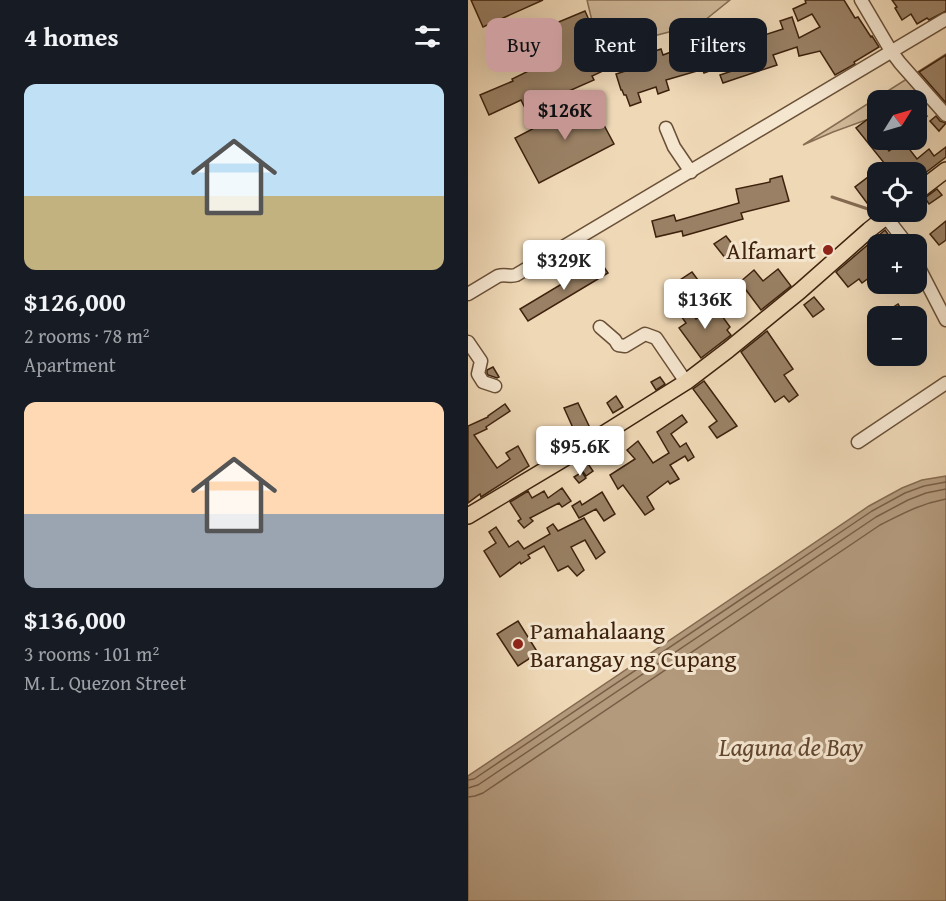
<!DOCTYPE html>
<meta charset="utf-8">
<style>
body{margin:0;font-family:"Gentium Book Plus",serif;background:#20242c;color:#f1f3f6;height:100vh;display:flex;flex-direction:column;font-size:22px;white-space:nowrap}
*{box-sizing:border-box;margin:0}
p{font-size:20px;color:#9ea1a6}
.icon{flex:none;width:33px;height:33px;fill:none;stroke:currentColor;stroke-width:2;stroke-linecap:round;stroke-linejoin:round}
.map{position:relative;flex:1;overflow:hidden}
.drawer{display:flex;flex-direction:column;background:#171b24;width:468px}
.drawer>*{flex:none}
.banner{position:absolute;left:18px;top:18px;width:369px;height:54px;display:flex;gap:12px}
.needle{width:39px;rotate:53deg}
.buttons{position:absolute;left:399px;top:90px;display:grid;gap:12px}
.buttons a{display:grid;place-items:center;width:60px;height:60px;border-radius:12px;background:#171b24;box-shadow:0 6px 24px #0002;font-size:30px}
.price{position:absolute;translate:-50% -51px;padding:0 14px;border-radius:6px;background:#fff;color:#222;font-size:20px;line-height:39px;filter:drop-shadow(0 2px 3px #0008)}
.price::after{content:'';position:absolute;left:50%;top:36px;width:18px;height:14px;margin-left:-9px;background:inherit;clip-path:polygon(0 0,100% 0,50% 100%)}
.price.selected{background:#c59692;color:#111}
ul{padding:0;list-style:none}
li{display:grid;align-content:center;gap:12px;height:318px;padding:0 24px}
li span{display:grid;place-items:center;height:186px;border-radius:12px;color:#555}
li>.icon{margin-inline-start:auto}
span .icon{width:108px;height:108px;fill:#fffc;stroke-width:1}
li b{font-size:26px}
h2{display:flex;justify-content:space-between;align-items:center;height:72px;padding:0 24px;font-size:26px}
.chip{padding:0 21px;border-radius:12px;background:#171b24;box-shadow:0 6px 24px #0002;font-size:21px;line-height:54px}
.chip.selected{background:#c59692;color:#111}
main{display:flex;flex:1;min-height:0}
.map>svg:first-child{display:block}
</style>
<main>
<section class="drawer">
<h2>4 homes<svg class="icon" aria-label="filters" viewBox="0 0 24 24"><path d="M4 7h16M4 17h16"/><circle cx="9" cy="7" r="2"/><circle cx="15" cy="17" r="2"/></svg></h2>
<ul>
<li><span style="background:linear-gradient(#bfe0f5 60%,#c2b280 0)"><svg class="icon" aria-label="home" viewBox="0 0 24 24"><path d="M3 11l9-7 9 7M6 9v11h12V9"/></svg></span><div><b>$126,000</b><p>2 rooms · 78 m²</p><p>Apartment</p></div></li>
<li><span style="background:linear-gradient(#ffd9b3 60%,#9aa5b1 0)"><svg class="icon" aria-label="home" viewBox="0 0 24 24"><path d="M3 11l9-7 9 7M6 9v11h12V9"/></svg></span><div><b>$136,000</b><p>3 rooms · 101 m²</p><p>M. L. Quezon Street</p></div></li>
</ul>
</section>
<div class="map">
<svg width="478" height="901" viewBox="0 0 478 901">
<rect width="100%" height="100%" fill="#efd8b6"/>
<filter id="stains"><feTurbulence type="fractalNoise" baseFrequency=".00333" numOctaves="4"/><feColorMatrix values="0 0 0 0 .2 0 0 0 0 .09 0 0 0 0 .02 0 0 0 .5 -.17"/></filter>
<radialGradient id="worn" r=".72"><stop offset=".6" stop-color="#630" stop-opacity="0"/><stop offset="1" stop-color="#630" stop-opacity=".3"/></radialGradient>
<g fill="#d1b999" stroke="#886e53" stroke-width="1.5">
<polygon points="119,0 262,0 232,24 131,50"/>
<polygon points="478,54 478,93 449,103 448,100 410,100 409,116 365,132 335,145"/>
</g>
<polygon fill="#b39a7d" stroke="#846a50" stroke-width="1.5" points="478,476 478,901 0,901 0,776 401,506 434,488 454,480"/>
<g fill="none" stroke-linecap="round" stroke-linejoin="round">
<g stroke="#785e45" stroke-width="1.5">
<polyline points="0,780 6,779 404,511 437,493 456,486 478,482"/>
<polyline points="0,788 10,785 408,517 440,500 458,493 478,489"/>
<path d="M 0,797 L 7,796 L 15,793 L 412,525 C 436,513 452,504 478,499"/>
</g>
<polyline stroke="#846a50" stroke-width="3" points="364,197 409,212"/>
</g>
<g fill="#9a8165" stroke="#3e220d" stroke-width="1.5">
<polygon points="3,0 75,0 15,27"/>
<polygon points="337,0 376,0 387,18 390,17 403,37 404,36 411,47 386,62 387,64 367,75 352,51 331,56 329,47 305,55 309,65 255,83 252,75 270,69 268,56 282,52 278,41 315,29 312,21 324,17 331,38 352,27 344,14 330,21 325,9 338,3"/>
<polygon points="424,0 478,0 478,11 461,20 459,18 449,24 443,14 434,20 427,8 429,7"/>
<polygon points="117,11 129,38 121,41 135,71 124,76 126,80 58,110 53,100 21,115 12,95 45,81 44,79 75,64 62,34"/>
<polygon points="193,49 195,55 203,52 205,56 222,50 229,71 198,80 201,90 190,94 188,87 170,93 173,102 162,106 158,95 156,95 154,90 153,90 148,74 164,69 163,66 180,61 178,54"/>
<polygon points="478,55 478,103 451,72"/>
<polygon points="240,60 244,70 236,73 232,62"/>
<polygon points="122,99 146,144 71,183 47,138"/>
<polygon points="453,109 459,116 448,124 448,113"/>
<polygon points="468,116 472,121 478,123 471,131 462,121"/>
<polygon points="400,119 410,132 410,140 413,140 421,151 435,141 449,159 461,149 466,156 478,147 478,157 452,177 449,172 410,172 410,195 399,203 387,187 417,164 388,128"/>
<polygon points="314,176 321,201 273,213 275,219 215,236 214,231 188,237 184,221 206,215 208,221 271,203 268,189 302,182 302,179"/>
<polygon points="469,189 474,195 461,204 457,198"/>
<polygon points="478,221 478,240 471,245 462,234"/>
<polygon points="417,230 422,237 413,244 410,244 410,271 394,283 391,279 380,287 368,272"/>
<polygon points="258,236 269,250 258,259 246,244"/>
<polygon points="132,261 140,273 60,321 52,309"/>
<polygon points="310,269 323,286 293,310 272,282 286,270 295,281"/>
<polygon points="224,272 233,284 222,293 212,280"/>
<polygon points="346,297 356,309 345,317 336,305"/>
<polygon points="248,304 256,315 254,316 262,327 259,330 263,335 233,358 211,328 218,323 211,313 219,307 228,319"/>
<polygon points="430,304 437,316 425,316 421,310"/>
<polygon points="299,331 325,369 316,375 330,395 321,402 316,396 307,402 273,352"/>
<polygon points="25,367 31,377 29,378 20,375 19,373 19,370"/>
<polygon points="192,377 197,384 188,390 183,382"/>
<polygon points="236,381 269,426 249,438 241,427 249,421 225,389"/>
<polygon points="148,396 155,407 145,413 139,403"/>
<polygon points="110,403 123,430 110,439 96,408"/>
<polygon points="37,404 42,411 18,427 19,429 6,435 29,468 42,459 38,453 50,446 61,466 13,497 12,494 0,503 0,426 20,417 20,416"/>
<polygon points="214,415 219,422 203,434 212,447 218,443 226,457 220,461 217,456 202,465 211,479 202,484 200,481 179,497 186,509 177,515 155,485 150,489 142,475 167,459 159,450 170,441 185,463 201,453 189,432"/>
<polygon points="116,458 125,471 118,476 108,462"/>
<polygon points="114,472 118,478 111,483 106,477"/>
<polygon points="94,488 103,501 94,507 91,503 62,518 65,521 56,528 50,521 53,519 42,502 60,491 64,498 76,491 80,498"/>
<polygon points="134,492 147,514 136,521 128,509 111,518 104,506 112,501 114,505"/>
<polygon points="116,518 137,552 128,559 117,540 103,547 116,570 109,576 100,566 90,571 76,546 60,555 62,558 53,564 52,562 32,577 16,551 28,543 21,532 28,527 41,547 50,541 56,549 82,534 79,528 85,524 90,531"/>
<polygon points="50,621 70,653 50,666 29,634"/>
</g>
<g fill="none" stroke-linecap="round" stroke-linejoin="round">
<g stroke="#6a5037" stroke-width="15">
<g id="minor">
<polyline points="393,0 423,51 432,63 478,115"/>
<polyline points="198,128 206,147 223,172"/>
<polyline points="418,217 439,244"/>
<polyline points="448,262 478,320"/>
<path d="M 0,294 L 30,276 C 37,274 42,277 48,275 L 478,19"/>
<polyline points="132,327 147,340 150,345 157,346 177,334 188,338 218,382"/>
<polyline points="0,342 13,361 10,374 15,382 27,386"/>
<polyline points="390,442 478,383"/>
</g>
</g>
<g stroke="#3e220d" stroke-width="18">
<g id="major">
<polyline points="448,193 478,170"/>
<polyline points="0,516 97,458 218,382 260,350 332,291 401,230 424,212"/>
</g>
</g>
<use href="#minor" stroke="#f5e6d0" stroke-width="12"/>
<use href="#major" stroke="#efd8b6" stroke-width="15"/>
</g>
<g fill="#8f2418" stroke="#f5e6d0" stroke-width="2">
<circle cx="360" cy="250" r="6"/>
<circle cx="50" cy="644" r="6"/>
</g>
<g text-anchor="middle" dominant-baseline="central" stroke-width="6" stroke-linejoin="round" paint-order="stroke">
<g font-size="24" fill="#3e220d" stroke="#f5e6d0" text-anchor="end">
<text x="348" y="250">Alfamart</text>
<text x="62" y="630" text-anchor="start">Pamahalaang<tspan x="62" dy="28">Barangay ng Cupang</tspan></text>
</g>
<g font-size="26" font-style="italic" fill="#61462f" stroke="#f5e6d0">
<text x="323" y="746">Laguna de Bay</text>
</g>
</g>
<rect width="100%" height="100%" filter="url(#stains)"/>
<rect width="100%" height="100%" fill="url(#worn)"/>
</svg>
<div class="buttons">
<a><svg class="needle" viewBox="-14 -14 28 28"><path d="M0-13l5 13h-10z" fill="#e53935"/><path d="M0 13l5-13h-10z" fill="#9ea1a6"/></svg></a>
<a><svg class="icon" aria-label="locate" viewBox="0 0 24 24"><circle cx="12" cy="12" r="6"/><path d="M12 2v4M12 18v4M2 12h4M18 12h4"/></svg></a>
<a>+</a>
<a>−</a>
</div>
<b class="price selected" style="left:97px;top:141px">$126K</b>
<b class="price" style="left:96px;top:291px">$329K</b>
<b class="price" style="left:237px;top:330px">$136K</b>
<b class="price" style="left:112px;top:477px">$95.6K</b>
<div class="banner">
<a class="chip selected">Buy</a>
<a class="chip">Rent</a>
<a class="chip">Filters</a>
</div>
</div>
</main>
